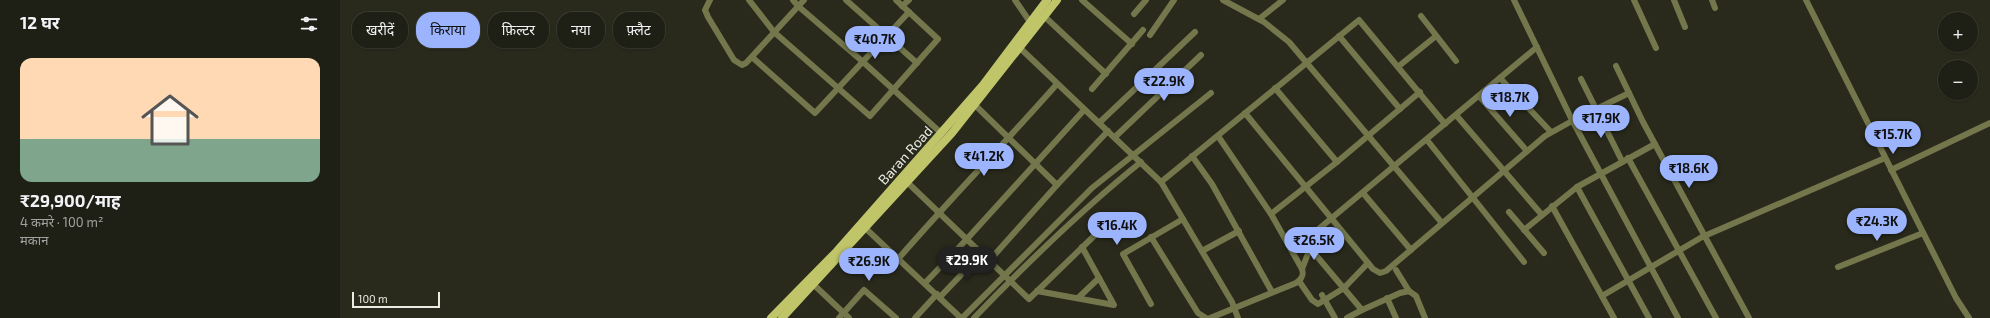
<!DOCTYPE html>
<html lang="hi">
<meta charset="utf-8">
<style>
body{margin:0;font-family:"Exo 2","Noto Sans Devanagari",sans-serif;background:#27281e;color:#f1f3f6;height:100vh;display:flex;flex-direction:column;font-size:15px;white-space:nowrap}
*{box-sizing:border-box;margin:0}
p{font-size:13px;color:#a1a3a0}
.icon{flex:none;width:22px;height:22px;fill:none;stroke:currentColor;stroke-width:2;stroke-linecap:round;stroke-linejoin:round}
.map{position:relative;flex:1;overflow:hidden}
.side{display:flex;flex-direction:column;background:#1f2015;width:340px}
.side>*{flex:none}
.banner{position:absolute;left:12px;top:12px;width:380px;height:36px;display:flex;gap:8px}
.controls{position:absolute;left:1598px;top:12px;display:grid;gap:8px}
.controls a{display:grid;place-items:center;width:40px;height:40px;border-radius:50%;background:#1f2015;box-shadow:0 1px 3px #0004,0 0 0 1px #3c3e34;font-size:20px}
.scale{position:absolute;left:12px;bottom:10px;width:88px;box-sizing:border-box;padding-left:4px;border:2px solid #eaebe2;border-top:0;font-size:11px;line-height:14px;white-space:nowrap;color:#eaebe2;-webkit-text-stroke:3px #292a1c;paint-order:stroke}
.price{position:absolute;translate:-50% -34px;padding:0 9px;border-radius:14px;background:#9bb4fd;color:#111;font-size:13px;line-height:26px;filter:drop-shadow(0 1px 2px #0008)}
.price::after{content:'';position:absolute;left:50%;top:24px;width:12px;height:9px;margin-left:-6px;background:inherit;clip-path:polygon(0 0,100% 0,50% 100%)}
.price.current{background:#222;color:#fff}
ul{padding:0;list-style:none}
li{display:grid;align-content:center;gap:8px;height:212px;padding:0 20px}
li span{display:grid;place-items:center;height:124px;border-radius:12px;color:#555}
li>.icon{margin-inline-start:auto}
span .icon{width:72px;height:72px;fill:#fffc;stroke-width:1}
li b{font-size:17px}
h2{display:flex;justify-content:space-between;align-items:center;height:48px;padding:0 20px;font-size:17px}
.pill{padding:0 14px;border-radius:16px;background:#1f2015;box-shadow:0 1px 3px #0004,0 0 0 1px #3c3e34;font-size:14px;line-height:36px}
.pill.current{background:#9bb4fd;color:#111}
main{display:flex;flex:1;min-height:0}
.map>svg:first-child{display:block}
</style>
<main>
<section class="side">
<h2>12 घर<svg class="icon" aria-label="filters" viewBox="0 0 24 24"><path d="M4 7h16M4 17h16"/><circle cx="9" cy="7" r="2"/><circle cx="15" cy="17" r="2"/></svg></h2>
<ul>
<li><span style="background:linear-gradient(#ffd9b3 65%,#7fa58c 0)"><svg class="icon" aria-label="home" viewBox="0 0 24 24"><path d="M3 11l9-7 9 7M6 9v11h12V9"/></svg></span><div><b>₹29,900/माह</b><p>4 कमरे · 100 m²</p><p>मकान</p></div></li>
</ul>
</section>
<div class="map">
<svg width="1650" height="318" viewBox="0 0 1650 318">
<rect width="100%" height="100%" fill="#292a1c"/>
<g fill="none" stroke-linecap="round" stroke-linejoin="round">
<g stroke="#74774c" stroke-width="6">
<polyline points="370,0 365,10 368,17 394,60 402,65 406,63 464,0"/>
<polyline points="409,0 434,32 530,116 598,39 556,0"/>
<polyline points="453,0 458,6 522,61 601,133"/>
<polyline points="506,0 577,63"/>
<polyline points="675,0 690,22"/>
<polyline points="742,0 792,44"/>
<polyline points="883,0 924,22 949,42 1102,223"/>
<polyline points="1174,0 1231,118 1338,318"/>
<polyline points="1294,0 1316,48"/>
<polyline points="1334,0 1345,27"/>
<polyline points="1372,0 1375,8"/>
<polyline points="1466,0 1616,298 1629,318"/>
<polyline points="562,6 569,0"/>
<polyline points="794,14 806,0"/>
<polyline points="704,16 766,74"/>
<polyline points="1081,16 1116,61"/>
<polyline points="919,19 943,0"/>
<polyline points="810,35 834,0"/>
<polyline points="999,36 1060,109"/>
<polyline points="680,48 821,182 892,302 898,318"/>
<polyline points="412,57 475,113 569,12"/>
<polyline points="1059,66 1096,36"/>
<polyline points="1276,66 1303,122 1409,318"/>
<polyline points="1160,78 1211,132"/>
<polyline points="1241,79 1282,161"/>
<polyline points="935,88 997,162"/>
<polyline points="752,89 803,30"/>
<polyline points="1139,96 1187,151"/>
<polyline points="635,105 717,185 768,131"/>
<polyline points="905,113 1033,269 1040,273 1046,271 1205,136 1232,121 1289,93"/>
<polyline points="1116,115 1202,215"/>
<polyline points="759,123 855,32"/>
<polyline points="775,137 861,55"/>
<polyline points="1087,140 1184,262"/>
<polyline points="852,156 872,184 932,292"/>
<polyline points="1288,158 1376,318"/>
<polyline points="1551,170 1650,123"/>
<polyline points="567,182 689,299 755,235"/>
<polyline points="821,182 1019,20 1105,124"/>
<polyline points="1237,187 1309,318"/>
<polyline points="1023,193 1071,250"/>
<polyline points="1212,206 1274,318"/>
<polyline points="1169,212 1204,253"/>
<polyline points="931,214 997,162 1080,92"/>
<polyline points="522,225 621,318"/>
<polyline points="1184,230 1237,187 1315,144"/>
<polyline points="811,237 858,313 866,318"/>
<polyline points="862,251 899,231"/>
<path d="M 559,258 C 610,199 665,143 717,84"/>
<polyline points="649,261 717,185"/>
<polyline points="1498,267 1583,233"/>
<polyline points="962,269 971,246"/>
<polyline points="1056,270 1069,291"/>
<polyline points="959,281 972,300 978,304 1004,288 1028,263"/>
<polyline points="585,283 626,240 744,110"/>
<polyline points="473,284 509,318"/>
<polyline points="697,291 774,305 742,247"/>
<polyline points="982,295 995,318"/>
<polyline points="1262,296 1362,237 1545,158"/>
<polyline points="600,297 641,254"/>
<polyline points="738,298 759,278"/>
<polyline points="1047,298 1056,318"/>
<polyline points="811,304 783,254 843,219"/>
<polyline points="499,318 524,290 556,318"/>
<polyline points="575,318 597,294"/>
<polyline points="622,318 752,188 871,93"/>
<path d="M 634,318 C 687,263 741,210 801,162"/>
<path d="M 870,318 L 956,283 C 962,279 964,275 962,269 L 931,214 L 878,136"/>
<polyline points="1007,318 1022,310"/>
<path d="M 1085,318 L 1076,296 L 1069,291 L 1060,293 L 1022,310 L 975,254 C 970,246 968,240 975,232 L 1197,47"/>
</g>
<g stroke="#c1c569" stroke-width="8">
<polyline points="431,318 497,251 601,133 643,85 707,0"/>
<polyline points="442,318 612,133 717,0"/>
</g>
</g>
<g text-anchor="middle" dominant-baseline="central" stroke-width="3" stroke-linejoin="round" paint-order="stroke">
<g font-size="14" fill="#eaebe2" stroke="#292a1c">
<text transform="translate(565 155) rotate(-48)">Baran Road</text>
</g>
</g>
</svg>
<div class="controls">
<a>+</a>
<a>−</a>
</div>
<div class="scale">100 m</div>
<b class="price" style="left:535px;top:60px">₹40.7K</b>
<b class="price" style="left:824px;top:102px">₹22.9K</b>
<b class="price" style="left:1170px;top:118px">₹18.7K</b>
<b class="price" style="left:1261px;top:139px">₹17.9K</b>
<b class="price" style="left:1553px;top:155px">₹15.7K</b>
<b class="price" style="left:644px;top:177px">₹41.2K</b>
<b class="price" style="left:1349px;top:189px">₹18.6K</b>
<b class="price" style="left:1537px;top:242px">₹24.3K</b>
<b class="price" style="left:777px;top:246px">₹16.4K</b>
<b class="price" style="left:974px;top:261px">₹26.5K</b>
<b class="price current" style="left:627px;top:281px">₹29.9K</b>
<b class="price" style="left:529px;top:282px">₹26.9K</b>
<div class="banner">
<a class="pill">खरीदें</a>
<a class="pill current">किराया</a>
<a class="pill">फ़िल्टर</a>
<a class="pill">नया</a>
<a class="pill">फ़्लैट</a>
</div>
</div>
</main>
